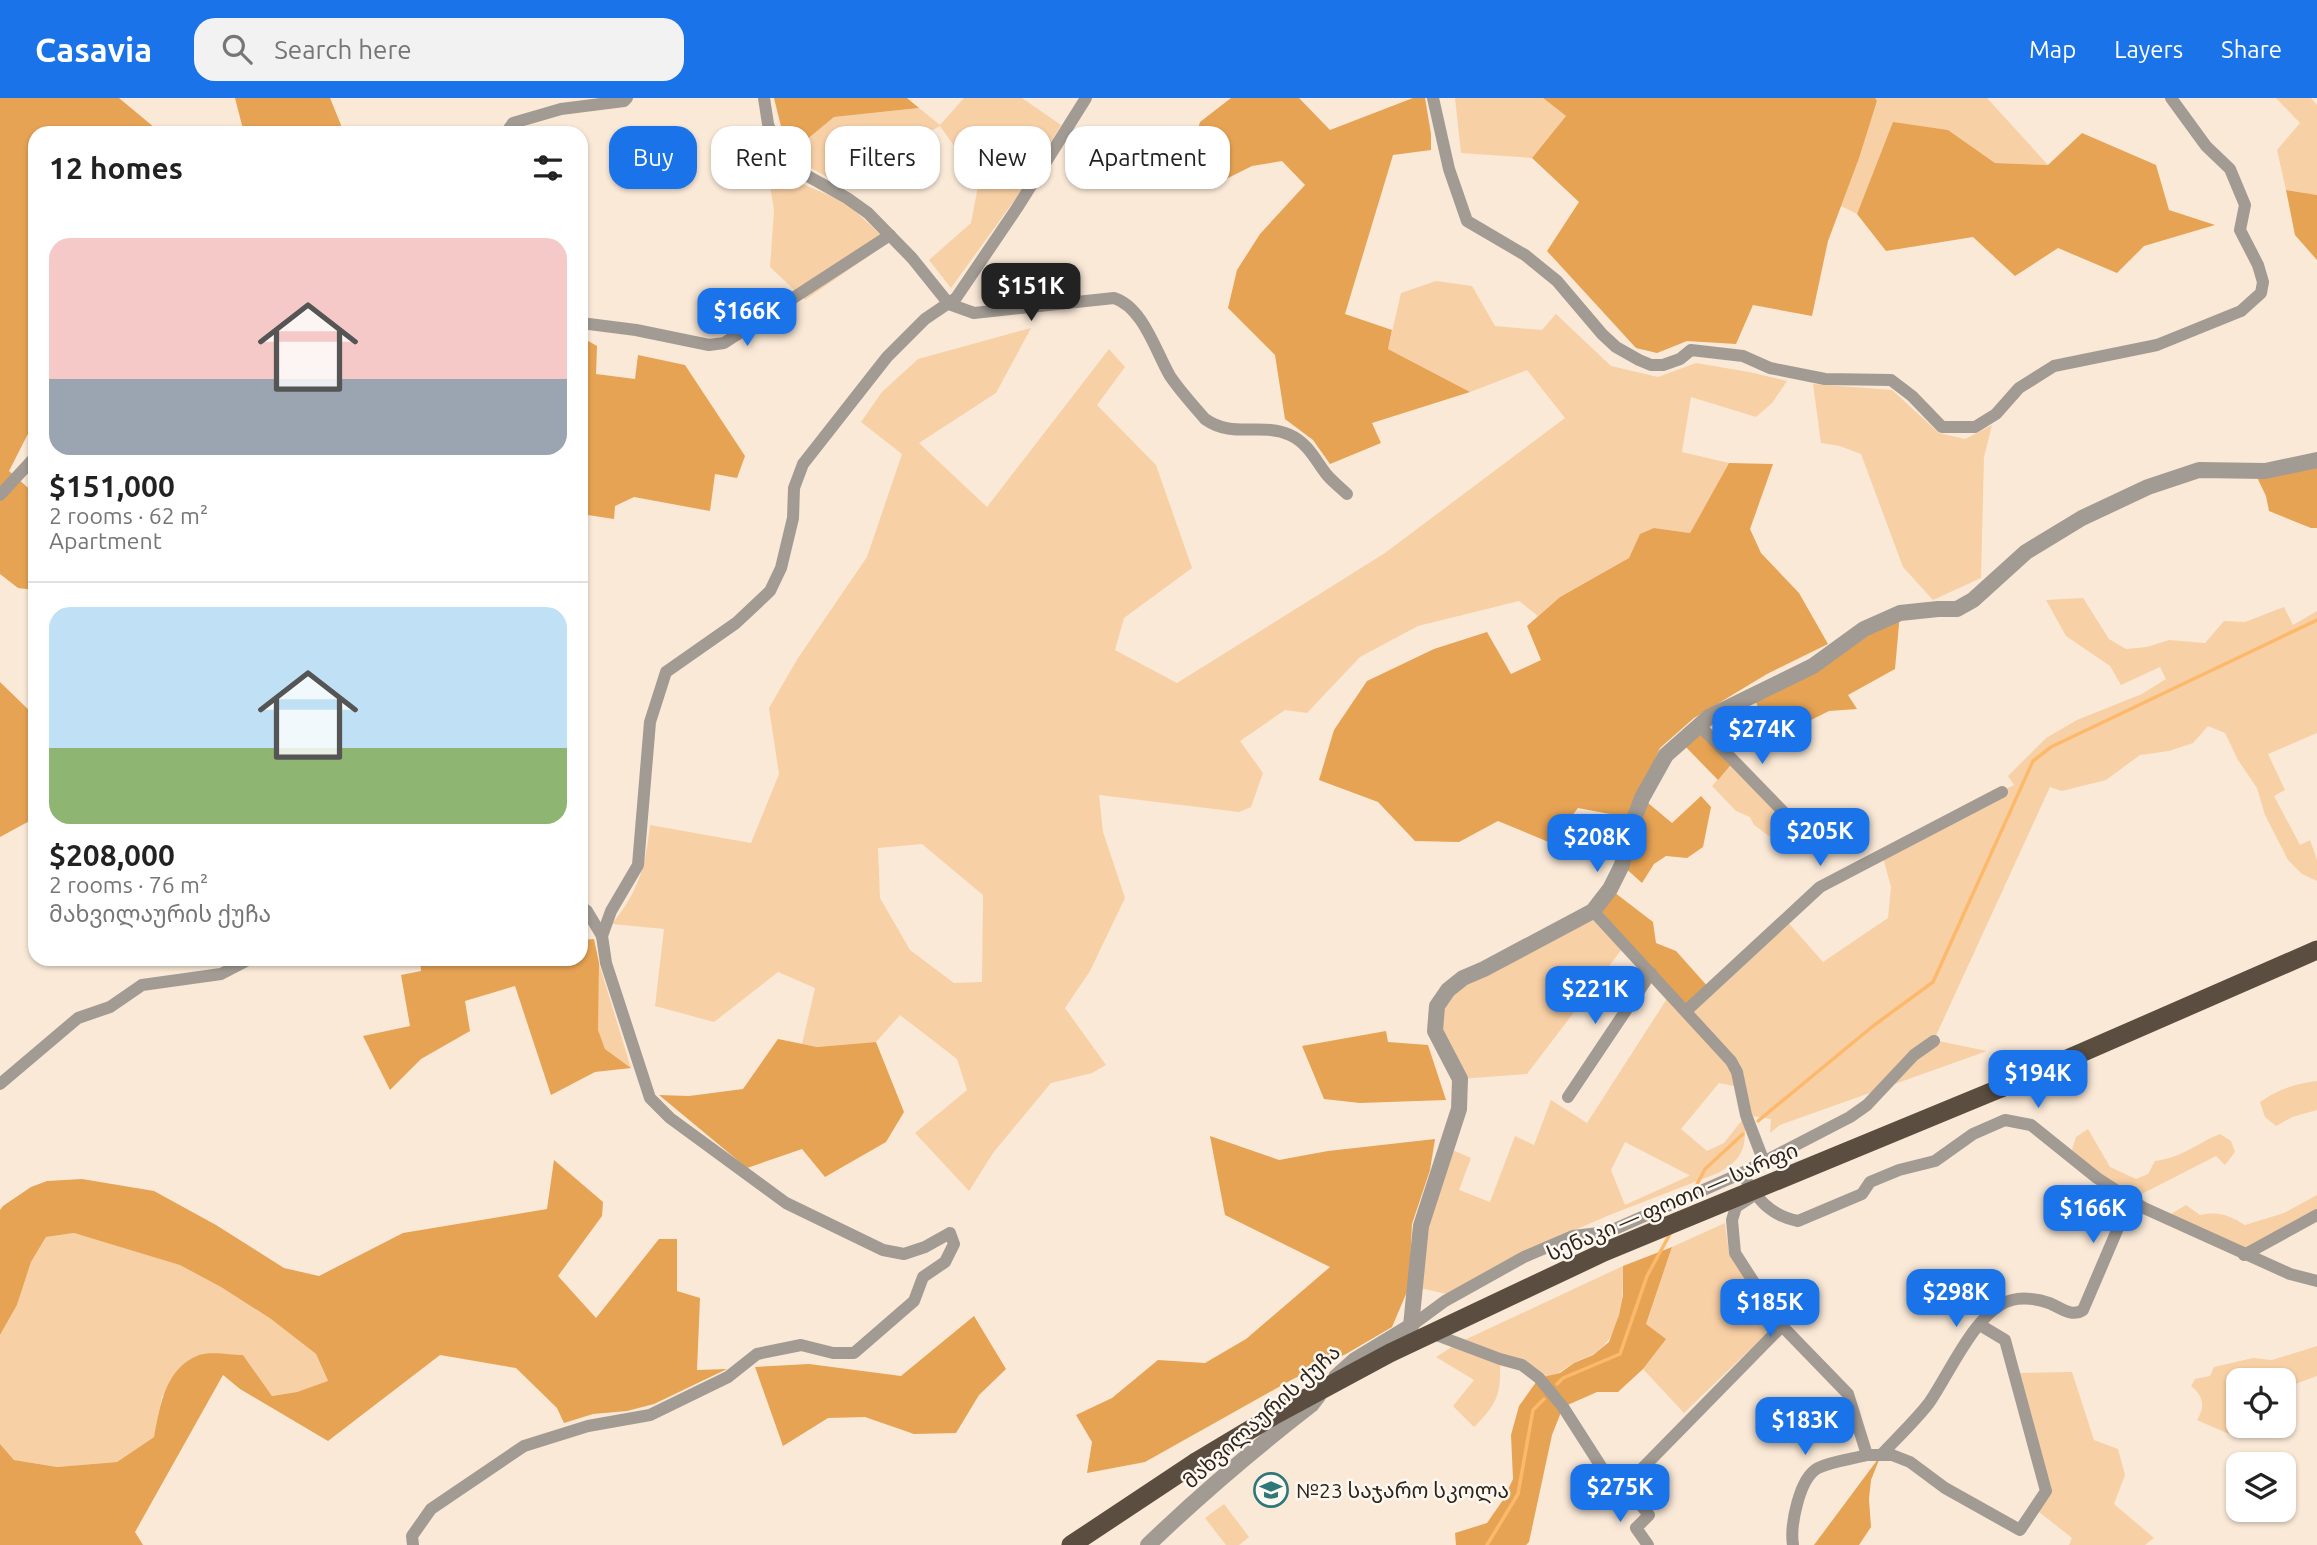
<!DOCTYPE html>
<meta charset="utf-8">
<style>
body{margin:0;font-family:Ubuntu,"Noto Sans Georgian",sans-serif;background:#f2f2f2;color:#222;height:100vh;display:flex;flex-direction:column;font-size:26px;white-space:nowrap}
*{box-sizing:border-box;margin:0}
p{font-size:23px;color:#767676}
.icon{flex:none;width:38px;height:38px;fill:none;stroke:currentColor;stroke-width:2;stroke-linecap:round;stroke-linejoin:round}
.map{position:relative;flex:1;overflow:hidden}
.panel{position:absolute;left:28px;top:28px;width:560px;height:840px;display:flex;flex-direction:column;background:#fff;border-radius:21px;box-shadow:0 2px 5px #0004}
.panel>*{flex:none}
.banner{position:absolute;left:609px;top:28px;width:665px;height:63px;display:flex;gap:14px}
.fabs{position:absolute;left:2226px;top:1270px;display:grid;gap:14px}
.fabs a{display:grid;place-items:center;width:70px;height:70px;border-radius:14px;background:#fff;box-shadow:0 2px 5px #0004;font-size:35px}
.price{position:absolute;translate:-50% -60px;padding:0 16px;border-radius:14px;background:#1a73e8;color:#fff;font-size:23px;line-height:46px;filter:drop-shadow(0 2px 4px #0008)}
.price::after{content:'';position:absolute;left:50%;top:42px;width:21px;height:16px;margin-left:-10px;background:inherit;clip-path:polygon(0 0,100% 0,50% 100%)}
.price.on{background:#222;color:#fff}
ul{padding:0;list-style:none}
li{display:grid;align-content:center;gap:14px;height:371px;padding:0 21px}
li+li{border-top:2px solid #e0e0e0}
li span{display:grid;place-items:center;height:217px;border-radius:21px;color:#555}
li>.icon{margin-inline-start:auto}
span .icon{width:126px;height:126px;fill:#fffc;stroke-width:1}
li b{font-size:30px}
h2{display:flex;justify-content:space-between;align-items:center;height:84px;padding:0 21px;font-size:30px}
.chip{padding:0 24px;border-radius:21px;background:#fff;box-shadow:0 2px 5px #0004;font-size:24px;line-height:63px}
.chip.on{background:#1a73e8;color:#fff}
header{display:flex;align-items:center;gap:42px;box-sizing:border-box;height:98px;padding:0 35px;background:#1a73e8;color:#fff}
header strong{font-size:33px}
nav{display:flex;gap:38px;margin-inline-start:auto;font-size:24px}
.search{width:490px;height:63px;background:#f2f2f2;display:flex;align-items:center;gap:18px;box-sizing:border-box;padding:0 24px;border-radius:21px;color:#767676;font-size:26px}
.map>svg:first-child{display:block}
</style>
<header>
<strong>Casavia</strong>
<div class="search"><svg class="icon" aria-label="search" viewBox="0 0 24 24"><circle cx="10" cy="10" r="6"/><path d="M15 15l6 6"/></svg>Search here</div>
<nav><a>Map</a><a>Layers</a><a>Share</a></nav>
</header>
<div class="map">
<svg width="2317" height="1447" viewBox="0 0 2317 1447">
<rect width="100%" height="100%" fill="#fae9d7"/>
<g fill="#f8d0a6" fill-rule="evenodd">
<polygon points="964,0 1022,0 1061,27 1024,89 951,190 929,162 971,125 979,83 940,28 836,84 788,57 834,19 919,10 940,27"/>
<polygon points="1455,0 1543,0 1566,18 1532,60 1461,55"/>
<polygon points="1875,0 1987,0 2048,67 1995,65 1948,32 1893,25 1857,116 1841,108 1877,4"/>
<polygon points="2276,0 2311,0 2317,7 2317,97 2286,92 2277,52 2300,25"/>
<polygon points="777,67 805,87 845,104 889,144 805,202 770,169 774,112 768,76"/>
<path d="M 1436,183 L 1472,188 L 1495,228 L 1542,232 L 1556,216 L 1611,268 L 1658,279 L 1696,265 L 1749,274 L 1787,283 L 1772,305 L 1756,319 L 1691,299 L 1682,354 L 1729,365 L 1690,435 L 1654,430 L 1629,460 L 1560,499 L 1538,518 L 1519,503 L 1418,528 L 1360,559 L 1307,615 L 1285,612 L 1240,643 L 1263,675 L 1251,709 L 1239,714 L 1099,697 L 1103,734 L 1125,800 L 1090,873 L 1065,910 L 1106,967 L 1092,975 L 1051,985 L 993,1055 L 969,1093 L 915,1035 L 967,992 L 957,961 L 900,917 L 876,944 L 817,949 L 802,946 L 815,890 L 778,874 L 714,924 L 655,908 L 664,831 L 612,826 C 639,792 645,770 650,727 L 751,745 L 779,676 L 769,610 L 798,560 L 867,459 L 902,356 L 861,324 L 882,294 L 918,261 L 1031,230 L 996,295 L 919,345 L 987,409 L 1109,251 L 1125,269 L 1097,307 L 1156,367 L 1192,470 L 1124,520 L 1115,552 L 1177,585 L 1385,455 L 1565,320 L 1527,272 L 1470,294 L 1388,251 L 1401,195 ZM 922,746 L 983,797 L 982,884 L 954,885 L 910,852 L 880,800 L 878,750 Z"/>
<polygon points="1813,286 1892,292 1939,335 1965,341 1992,327 1984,359 1981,480 1933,502 1903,469 1861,356 1840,348 1821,345"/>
<path d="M 2083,500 L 2109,541 L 2126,551 L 2147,549 L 2169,542 L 2205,545 L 2224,523 L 2245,524 L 2284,509 L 2293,527 L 2317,513 L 2317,635 L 2268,656 L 2285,692 L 2274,698 L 2300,747 L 2310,742 L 2317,762 L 2317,783 L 2302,776 L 2288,762 L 2265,717 L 2257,690 L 2238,662 L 2225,635 L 2208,628 L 2193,645 L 2169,653 L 2140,657 L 2106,682 L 2062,693 L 2050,689 L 1934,942 L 1987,953 L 1780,1027 L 1770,1035 L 1771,1021 L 1746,1017 C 1744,1048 1748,1058 1718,1075 L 1607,1118 L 1525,1154 L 1447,1196 L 1415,1189 L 1421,1128 L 1448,1050 L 1471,1060 L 1459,1092 L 1490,1104 L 1515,1038 L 1534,1047 L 1551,1002 L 1587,1025 L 1670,896 L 1686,913 L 1785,821 L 1823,864 L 1888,820 L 1891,789 L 1882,756 L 2014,687 L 2008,678 L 2046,640 L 2077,622 L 2142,596 L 2166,581 L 2160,569 L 2121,587 L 2110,568 L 2066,538 L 2046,502 ZM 1719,985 L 1739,989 L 1746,1017 L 1724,1045 L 1707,1053 L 1681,1031 ZM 1625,1044 L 1689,1077 L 1689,1078 L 1625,1107 L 1611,1072 Z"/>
<polygon points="1734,663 1793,724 1773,741 1754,727 1750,719 1736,713 1712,688"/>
<polygon points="1593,813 1625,847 1527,976 1460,981 1448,955 1437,908 1448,892"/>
<polygon points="599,865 631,970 605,951 597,932"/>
<path d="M 2317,983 L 2317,1012 L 2292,1019 L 2276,1028 L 2265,1019 L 2260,1004 C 2278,991 2295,986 2317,983 Z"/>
<path d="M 2088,1031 L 2110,1069 L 2136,1081 L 2148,1076 L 2155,1063 C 2184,1059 2195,1046 2220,1036 L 2231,1043 L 2235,1054 L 2225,1067 L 2216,1058 L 2134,1100 L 2100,1077 L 2072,1052 L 2076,1039 Z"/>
<path d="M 2317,1097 L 2317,1113 L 2246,1151 L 2169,1117 L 2186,1107 L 2200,1117 C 2219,1113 2229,1117 2245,1127 L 2284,1115 Z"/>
<polygon points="1725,1125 1729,1156 1771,1215 1766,1236 1684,1315 1643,1271 1665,1241 1646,1226 1672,1149"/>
<polygon points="74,1135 180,1166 221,1189 271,1221 316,1256 328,1284 297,1294 272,1298 243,1257 162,1298 154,1339 117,1364 57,1369 14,1362 0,1346 0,1237 17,1207 31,1164 46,1139"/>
<path d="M 1623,1168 C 1623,1199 1623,1238 1593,1256 C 1587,1260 1580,1261 1574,1265 C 1563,1271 1553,1281 1539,1280 C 1530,1279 1510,1266 1500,1262 C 1501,1296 1498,1305 1474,1329 L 1453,1308 L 1474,1282 L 1436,1259 L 1458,1245 Z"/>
<path d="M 2317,1248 L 2317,1278 L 2295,1286 L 2275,1279 L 2257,1278 L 2248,1283 L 2238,1283 L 2238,1318 L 2229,1336 L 2197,1322 C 2206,1308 2203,1298 2191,1288 L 2195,1281 L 2210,1278 L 2214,1269 L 2253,1260 L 2272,1262 Z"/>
<polygon points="2072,1274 2094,1342 2118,1351 2125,1377 2114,1406 2154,1440 2145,1447 2069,1447 2072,1440 2034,1410 2046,1393 2014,1275"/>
<polygon points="1224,1406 1249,1439 1239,1447 1226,1447 1205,1420"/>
</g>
<g fill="#e6a354">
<polygon points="0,0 119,0 161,35 35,35 35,322 9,373 35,396 35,492 18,490 0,476"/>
<polygon points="235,0 330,0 341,27 341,35 244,35"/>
<polygon points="774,0 907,0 919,10 834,19 788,57"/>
<polygon points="1231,0 1299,0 1330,32 1413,0 1425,0 1431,36 1431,52 1393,57 1345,216 1392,232 1388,251 1470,294 1372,325 1381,345 1330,366 1313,342 1285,321 1275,257 1228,210 1237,172 1260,136 1305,87 1282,63 1252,68 1222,83 1187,66 1200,24"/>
<polygon points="1543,0 1875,0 1877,3 1859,60 1828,143 1812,218 1753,207 1736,246 1687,243 1657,255 1636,250 1547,153 1579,104 1532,60 1566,18"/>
<polygon points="1893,24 1948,32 1995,65 2048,67 2082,35 2156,67 2169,112 2215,127 2144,148 2117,175 2058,150 2015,178 1973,139 1886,153 1857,116"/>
<polygon points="2286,92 2317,97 2317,162 2295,137"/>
<polygon points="583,240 597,248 596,276 635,281 638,257 685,267 745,358 737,380 715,376 710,413 634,399 615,408 614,421 581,416 581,243"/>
<polygon points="2317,362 2317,430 2311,430 2269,413 2266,398 2254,373"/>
<polygon points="1729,365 1773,366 1750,431 1761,455 1799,495 1828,546 1767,576 1694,620 1660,650 1637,701 1626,719 1578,710 1551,745 1498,723 1459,744 1415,743 1378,704 1319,682 1334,632 1367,583 1434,551 1487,534 1511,576 1541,562 1527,528 1560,499 1629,460 1640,436 1654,430 1690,435"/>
<polygon points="1900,515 1895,571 1848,597 1857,611 1829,613 1773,641 1753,598"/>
<polygon points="0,584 35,618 35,720 0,739"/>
<polygon points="1700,628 1734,663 1718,682 1681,644"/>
<polygon points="1701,698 1711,709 1703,749 1687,760 1666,758 1654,766 1642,785 1622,767 1642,700 1672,725"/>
<polygon points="1610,791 1653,824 1656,845 1676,853 1710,891 1686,913 1593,813"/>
<polygon points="594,841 599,865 598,932 605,951 631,970 595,974 551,997 515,888 465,903 470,933 421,961 390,992 363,938 410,928 401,877 421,873 420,861 581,861 581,842"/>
<polygon points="1386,933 1388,944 1428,947 1446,1002 1360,1005 1324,1001 1302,948"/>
<polygon points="778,941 817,949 876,944 904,1014 886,1044 825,1079 802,1051 747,1070 659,997 689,998 743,991"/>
<polygon points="1210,1038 1279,1062 1328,1053 1435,1041 1430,1072 1412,1126 1409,1189 1392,1229 1346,1256 1293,1281 1145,1364 1087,1375 1092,1344 1076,1317 1112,1300 1158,1262 1205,1265 1246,1241 1330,1169 1225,1117"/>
<path d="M 554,1062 L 603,1104 L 602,1118 L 558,1178 L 596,1220 L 659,1141 L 677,1141 L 677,1193 L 700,1200 L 697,1272 L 727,1271 L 654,1306 L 627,1313 L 593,1316 L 564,1325 L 557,1310 L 516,1270 L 440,1257 L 328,1343 L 240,1291 L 223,1277 L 135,1434 L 143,1447 L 0,1447 L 0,1346 L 14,1362 L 57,1369 L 117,1364 L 154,1339 C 160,1308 165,1270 199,1257 C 211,1253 231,1257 243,1257 L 272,1298 L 297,1294 L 328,1283 L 316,1256 L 271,1221 L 221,1189 L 180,1167 L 74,1135 L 46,1139 L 31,1164 L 17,1207 L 0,1237 L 0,1112 L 3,1108 L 31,1089 L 47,1083 L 82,1081 L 154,1093 L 216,1127 L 284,1170 L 319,1178 L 403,1135 L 547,1111 Z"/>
<polygon points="1672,1149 1646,1226 1666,1241 1643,1271 1618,1294 1597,1294 1563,1309 1552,1337 1529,1444 1526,1447 1456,1447 1455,1435 1487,1425 1503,1402 1513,1381 1511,1337 1519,1308 1539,1280 1560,1275 1574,1265 1593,1257 1609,1244 1619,1217 1623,1197 1623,1168"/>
<polygon points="974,1218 1006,1271 979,1297 956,1335 914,1336 865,1319 828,1320 783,1348 755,1269 809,1266 901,1278"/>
<polygon points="1881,1357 1871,1382 1869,1401 1871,1429 1859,1447 1814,1447"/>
</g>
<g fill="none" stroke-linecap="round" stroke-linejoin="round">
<g stroke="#fdb96b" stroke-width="3.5">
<polyline points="1758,1023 1873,928 1933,884 2033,663 2051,649 2317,522"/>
<polyline points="1694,1092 1705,1071 1743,1036"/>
<polyline points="1557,1286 1563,1280 1620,1256 1647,1178 1670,1136"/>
<polyline points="1487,1447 1518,1396 1533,1312 1544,1301"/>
</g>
<g stroke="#a29b94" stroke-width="12">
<path d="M 764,0 L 768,26 L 778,53 L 788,67 L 847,100 L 868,115 L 912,160 L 949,206 L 974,215 L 1114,200 C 1143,209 1156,254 1170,278 C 1180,293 1193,307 1205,321 C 1233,341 1261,324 1290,337 C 1308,345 1316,363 1327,377 C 1333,384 1341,390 1347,396"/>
<polyline points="1433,0 1449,71 1467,123 1525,157 1557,183 1602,236 1616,249 1639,262 1651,267 1663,267 1680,261 1691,252 1743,258 1770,270 1825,281 1891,282 1912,298 1942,329 1975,329 1996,316 2019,290 2054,268 2157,247 2241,213 2261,195 2263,184 2258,167 2240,132 2245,107 2230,71 2206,48 2171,0"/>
<polyline points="506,35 513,25 561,11 624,3 627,0"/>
<polyline points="581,225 636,232 709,247 724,245 890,137"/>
<polyline points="0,397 35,359"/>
<polyline points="1700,628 1801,732"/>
<polyline points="581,809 587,813 602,838"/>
<polyline points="1593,813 1731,963 1737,974 1746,1017 1764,1064"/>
<polyline points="1686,913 1820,789 2002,694"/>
<polyline points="0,986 78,920 110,909 142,887 221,876 250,861"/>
<polyline points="1568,999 1651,875"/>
<path d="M 1742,1075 C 1755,1099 1770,1118 1798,1123 L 1862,1096 L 1870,1084 L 1899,1072 L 1935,1063 L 1973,1036 L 2005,1022 L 2031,1027 L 2097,1080 L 2144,1110 L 2290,1176 L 2317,1183"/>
<polyline points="1750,1100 1736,1109 1732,1122 1735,1155 1782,1228 1848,1296 1867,1357 1892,1357 1910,1364 1945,1390 2020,1432 2046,1393 2005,1242 1980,1227"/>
<polyline points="2244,1157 2317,1117"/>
<polyline points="1411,1228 1445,1203 1524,1159 1573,1138 1608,1134 1742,1075 1850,1019 1867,1007 1914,957 1934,943"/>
<polyline points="1431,1235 1500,1261 1522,1267 1539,1280 1563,1309 1602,1370 1625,1388 1649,1417 1636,1430 1648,1447"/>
<path d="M 1881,1357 C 1897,1340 1915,1323 1929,1305 C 1949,1277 1976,1211 2012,1202 C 2023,1199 2038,1201 2049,1205 C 2060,1209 2071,1220 2083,1212 L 2130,1102"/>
<polyline points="1625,1388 1782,1228"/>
<polyline points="413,1447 412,1438 431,1411 524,1348 588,1328 650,1317 728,1279 757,1256 801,1247 833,1255 854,1255 914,1203 923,1179 945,1164 954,1146 950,1135 925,1149 904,1156 883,1152 786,1105 670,1020 650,1000 606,865 602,838 611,813 638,767 650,624 666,574 736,525 770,493 781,470 793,420 794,390 803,366 887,259 925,221 956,200 1017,110 1086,0"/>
<path d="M 1793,1447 C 1790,1428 1799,1380 1818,1370 C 1832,1363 1852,1361 1867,1357"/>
</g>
<g stroke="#a29b94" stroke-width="16">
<polyline points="1336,1279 1355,1262 1411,1228 1421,1128 1459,1011 1460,981 1435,933 1437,908 1448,892 1463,880 1484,871 1593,813 1610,791 1622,767 1628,737 1642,700 1666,657 1709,619 1813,568 1864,531 1900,515 1938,511 1957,511 1973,502 2026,454 2082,420 2148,389 2199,372 2265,373 2317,362"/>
<path d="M 1148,1447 C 1200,1397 1254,1351 1311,1307 L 1318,1298"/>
</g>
<g stroke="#5b4e40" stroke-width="19">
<polyline points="2001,990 2317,852"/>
<polyline points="1071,1447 1196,1364"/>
</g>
<polyline stroke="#5b4e40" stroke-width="19" points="1196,1364 1273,1318 1390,1255 1604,1154 2001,990"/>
</g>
<defs>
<g id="school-ring" transform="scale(1.75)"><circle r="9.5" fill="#fff8f1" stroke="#2e7879" stroke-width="1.5"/><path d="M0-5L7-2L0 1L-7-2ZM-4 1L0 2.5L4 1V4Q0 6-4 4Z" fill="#2e7879"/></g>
</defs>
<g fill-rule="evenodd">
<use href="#school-ring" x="1271" y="1392"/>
</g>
<g text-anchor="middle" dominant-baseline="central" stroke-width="5" stroke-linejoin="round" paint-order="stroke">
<g font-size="21" fill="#2b251e" stroke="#fff8f1">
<text transform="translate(1672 1103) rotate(-23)">სენაკი — ფოთი — სარფი</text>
<text transform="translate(1261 1318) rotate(-42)">მახვილაურის ქუჩა</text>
</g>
<g font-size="21" fill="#2b251e" stroke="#fff8f1" text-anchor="start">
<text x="1296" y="1392">№23 საჯარო სკოლა</text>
</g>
</g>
</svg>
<div class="fabs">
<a><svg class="icon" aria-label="locate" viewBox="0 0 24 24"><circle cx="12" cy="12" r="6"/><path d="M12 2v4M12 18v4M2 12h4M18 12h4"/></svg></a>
<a><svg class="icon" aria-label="layers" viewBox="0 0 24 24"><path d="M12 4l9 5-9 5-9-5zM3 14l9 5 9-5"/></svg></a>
</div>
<b class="price on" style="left:1031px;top:225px">$151K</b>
<b class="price" style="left:747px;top:250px">$166K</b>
<b class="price" style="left:1762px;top:668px">$274K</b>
<b class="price" style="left:1820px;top:770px">$205K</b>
<b class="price" style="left:1597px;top:776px">$208K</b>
<b class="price" style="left:1595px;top:928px">$221K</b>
<b class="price" style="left:2038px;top:1012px">$194K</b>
<b class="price" style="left:2093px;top:1147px">$166K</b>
<b class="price" style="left:1956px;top:1231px">$298K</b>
<b class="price" style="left:1770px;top:1241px">$185K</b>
<b class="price" style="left:1805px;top:1359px">$183K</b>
<b class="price" style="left:1620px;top:1426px">$275K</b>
<div class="banner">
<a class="chip on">Buy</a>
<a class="chip">Rent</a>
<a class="chip">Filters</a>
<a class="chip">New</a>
<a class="chip">Apartment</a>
</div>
<section class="panel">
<h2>12 homes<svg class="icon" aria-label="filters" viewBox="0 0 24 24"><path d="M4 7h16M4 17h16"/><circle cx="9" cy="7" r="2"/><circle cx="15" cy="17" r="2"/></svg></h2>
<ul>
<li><span style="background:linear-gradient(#f6c9c9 65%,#9aa5b1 0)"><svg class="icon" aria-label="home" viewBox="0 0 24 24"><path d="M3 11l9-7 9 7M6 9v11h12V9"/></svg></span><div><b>$151,000</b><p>2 rooms · 62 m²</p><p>Apartment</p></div></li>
<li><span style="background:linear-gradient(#bfe0f5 65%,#8fb573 0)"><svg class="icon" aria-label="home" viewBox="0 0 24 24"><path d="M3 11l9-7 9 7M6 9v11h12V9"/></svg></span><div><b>$208,000</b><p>2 rooms · 76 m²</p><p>მახვილაურის ქუჩა</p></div></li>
</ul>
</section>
</div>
